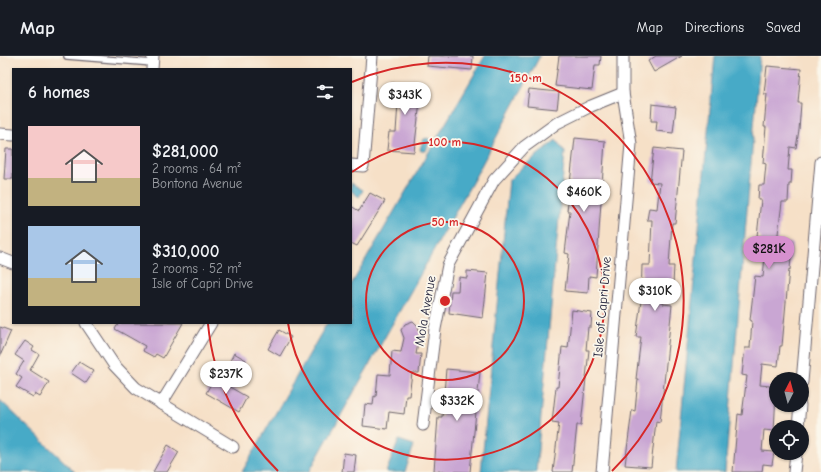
<!DOCTYPE html>
<meta charset="utf-8">
<style>
body{margin:0;font-family:"Comic Neue",sans-serif;background:#242831;color:#f1f3f6;height:100vh;display:flex;flex-direction:column;font-size:15px;white-space:nowrap}
*{box-sizing:border-box;margin:0}
p{font-size:13px;color:#9ea1a6}
.icon{flex:none;width:22px;height:22px;fill:none;stroke:currentColor;stroke-width:2;stroke-linecap:round;stroke-linejoin:round}
.map{position:relative;flex:1;overflow:hidden}
.sheet{position:absolute;left:12px;top:12px;width:340px;height:256px;display:flex;flex-direction:column;background:#171b24;border-radius:0px;box-shadow:0 1px 3px #0004}
.sheet>*{flex:none}
.needle{width:26px;rotate:6deg}
.tools{position:absolute;left:769px;top:316px;display:grid;gap:8px}
.tools a{display:grid;place-items:center;width:40px;height:40px;border-radius:50%;background:#171b24;box-shadow:0 1px 3px #0004;font-size:20px}
.price{position:absolute;translate:-50% -34px;padding:0 9px;border-radius:14px;background:#fff;color:#222;font-size:13px;line-height:26px;filter:drop-shadow(0 1px 2px #0008)}
.price::after{content:'';position:absolute;left:50%;top:24px;width:12px;height:9px;margin-left:-6px;background:inherit;clip-path:polygon(0 0,100% 0,50% 100%)}
.price.active{background:#d690ce;color:#111}
ul{padding:0;list-style:none}
li{display:flex;align-items:center;gap:12px;height:100px;padding:0 16px}
li span{display:grid;place-items:center;flex:none;width:112px;height:80px;border-radius:0px;color:#555}
li>.icon{margin-inline-start:auto}
span .icon{width:48px;height:48px;fill:#fffc;stroke-width:1}
li b{font-size:17px}
h2{display:flex;justify-content:space-between;align-items:center;height:48px;padding:0 16px;font-size:17px}
header{display:flex;align-items:center;gap:24px;box-sizing:border-box;height:56px;padding:0 20px;background:#171b24;border-bottom:1px solid #363941}
header strong{font-size:19px}
nav{display:flex;gap:22px;margin-inline-start:auto;font-size:14px}
.map>svg:first-child{display:block}
</style>
<header>
<strong>Map</strong>
<nav><a>Map</a><a>Directions</a><a>Saved</a></nav>
</header>
<div class="map">
<svg width="821" height="416" viewBox="0 0 821 416">
<rect width="100%" height="100%" fill="#fbf7ec"/>
<filter id="ink" filterUnits="userSpaceOnUse"><feTurbulence type="fractalNoise" baseFrequency=".025" numOctaves="2"/><feDisplacementMap in="SourceGraphic" scale="8" xChannelSelector="R" yChannelSelector="G"/><feConvolveMatrix kernelMatrix="1 2 1 2 8 2 1 2 1" color-interpolation-filters="sRGB"/></filter>
<filter id="wash" filterUnits="userSpaceOnUse"><feTurbulence type="fractalNoise" baseFrequency=".012" numOctaves="4" result="noise"/><feDisplacementMap in="SourceGraphic" scale="16" xChannelSelector="R" yChannelSelector="G"/><feGaussianBlur stdDeviation="0.9" result="paint"/><feColorMatrix in="noise" values="0 0 0 0 0 0 0 0 0 0 0 0 0 0 0 0 0 1.4 0 .05"/><feComposite in="paint" operator="in"/></filter>
<g filter="url(#wash)">
<rect width="100%" height="100%" fill="#f6e0c7"/>
<g fill="#47aac7" stroke="#346681">
<polygon points="485,0 540,0 473,125 309,416 242,416 327,267 351,267 351,229"/>
<polygon points="715,0 760,0 725,416 676,416"/>
<polygon points="428,82 430,84 426,95 421,95 420,93 424,83"/>
<polygon points="556,84 565,96 536,416 481,416 509,124 519,114"/>
<polygon points="351,127 363,134 359,141 351,135"/>
<polygon points="0,344 75,416 0,416"/>
<polygon points="399,384 414,389 405,416 386,416"/>
</g>
<g id="blocks">
<g fill="#c9a6d3">
<polygon points="428,0 473,0 472,14 427,10"/>
<polygon points="559,0 601,0 600,9 595,9 592,34 555,30"/>
<polygon points="656,0 682,0 654,16 648,5"/>
<polygon points="767,10 801,13 798,47 801,47 799,74 796,92 790,91 788,114 792,114 791,128 789,128 788,146 782,146 777,186 792,187 790,214 789,213 782,290 780,290 778,310 762,308 760,329 770,330 770,336 776,337 774,375 764,374 762,395 774,396 772,409 763,408 762,416 733,416 738,358 742,359 747,320 742,319 745,292 750,292 752,265 750,264 755,220 763,221 765,200 759,199 761,180 757,180 761,144 758,144 759,129 764,129 766,108 763,107 766,71 764,71 767,38 764,38"/>
<polygon points="391,27 422,29 414,96 387,94 389,76 396,76 398,47 389,46"/>
<polygon points="529,33 559,36 557,53 527,50"/>
<polygon points="652,48 676,51 673,77 656,75 657,65 651,65"/>
<polygon points="575,82 605,85 596,221 589,220 588,237 565,235 569,198 565,197 570,155 567,155"/>
<polygon points="654,92 682,95 675,167 672,167 669,210 674,210 673,228 664,227 663,248 672,249 660,366 656,365 651,411 625,409 632,354 635,355 638,323 636,323 641,281 636,281 641,245 642,209 650,209 652,164 647,164 649,152 657,153 660,127 650,126"/>
<polygon points="6,93 13,93 13,123 4,123"/>
<polygon points="370,137 385,145 357,190 351,187 351,150 359,155"/>
<polygon points="467,215 488,217 483,262 449,257 451,235 458,235 459,221 467,222"/>
<polygon points="572,254 592,257 591,271 588,271 586,294 589,294 581,369 577,369 572,416 553,416 559,367 552,366 556,331 558,331 562,291 568,292"/>
<polygon points="413,265 418,270 420,277 416,298 421,298 419,317 412,317 409,340 406,340 404,358 389,356 387,373 363,370 365,348 373,349 374,340 376,341 378,318 390,319 392,295 401,296 404,282 401,274 405,268"/>
<polygon points="119,267 183,267 163,302 156,298 154,301 143,295 145,290 115,273"/>
<polygon points="0,271 11,275 0,300"/>
<polygon points="279,274 291,281 280,300 268,293"/>
<polygon points="25,285 34,291 32,294 39,298 30,314 49,326 40,341 35,338 33,341 16,331 22,322 16,318 24,305 15,299"/>
<polygon points="234,297 246,304 240,313 229,307"/>
<polygon points="79,306 94,315 86,327 71,317"/>
<polygon points="446,313 480,316 470,416 434,415 438,361 442,361"/>
<polygon points="214,322 247,341 239,356 206,337"/>
<polygon points="168,389 179,396 167,416 153,416"/>
<polygon points="344,397 356,399 354,416 342,416"/>
</g>
</g>
</g>
<g filter="url(#ink)">
<use href="#blocks" fill-opacity="0" stroke="#6c646c" stroke-width="1"/>
<g fill="none" stroke-linecap="round" stroke-linejoin="round">
<g stroke="#6c646c" stroke-width="8">
<polyline id="service" points="67,0 153,7"/>
</g>
<g stroke="#6c646c" stroke-width="13">
<g id="minor">
<polyline points="152,13 153,0"/>
<polyline points="0,78 13,79"/>
<polyline points="351,109 363,110 372,0"/>
<polyline points="0,202 13,207"/>
<polyline points="86,267 114,309 136,332 233,391"/>
<polyline points="802,326 821,106"/>
<polyline points="161,348 211,267"/>
<polyline points="423,369 435,273 448,209 494,124 524,91 557,67 591,50 623,37"/>
<polyline points="798,371 800,349"/>
<polyline points="602,416 631,88 623,37 623,0"/>
<polyline points="794,416 796,397"/>
</g>
</g>
<use href="#service" stroke="#fff" stroke-width="5.5"/>
<use href="#minor" stroke="#fff" stroke-width="11"/>
</g>
</g>
<g fill="none" stroke="#d62828" stroke-width="2">
<circle cx="445" cy="245" r="79"/>
<path d="M352 116A159 159 0 1 1 288 267"/>
<path d="M278 415A238 238 0 0 1 208 268M352 26A238 238 0 0 1 612 415"/>
</g>
<g text-anchor="middle" dominant-baseline="central" stroke-width="3.5" stroke-linejoin="round" paint-order="stroke">
<g font-size="13" fill="#22223b" stroke="#fbf7ec">
<text transform="translate(602 251) rotate(-85)">Isle of Capri Drive</text>
<text transform="translate(425 255) rotate(-80)">Mola Avenue</text>
</g>
</g>
<circle cx="445" cy="245" r="6" fill="#d62828" stroke="#fbf7ec" stroke-width="2"/>
<g font-size="12" text-anchor="middle" font-weight="bold" fill="#d62828" stroke="#fbf7ec" stroke-width="3.5" stroke-linejoin="round" paint-order="stroke">
<text x="526" y="26">150 m</text>
<text x="445" y="90">100 m</text>
<text x="445" y="170">50 m</text>
</g>
</svg>
<div class="tools">
<a><svg class="needle" viewBox="-14 -14 28 28"><path d="M0-13l5 13h-10z" fill="#e53935"/><path d="M0 13l5-13h-10z" fill="#9ea1a6"/></svg></a>
<a><svg class="icon" aria-label="locate" viewBox="0 0 24 24"><circle cx="12" cy="12" r="6"/><path d="M12 2v4M12 18v4M2 12h4M18 12h4"/></svg></a>
</div>
<b class="price" style="left:405px;top:60px">$343K</b>
<b class="price" style="left:584px;top:157px">$460K</b>
<b class="price active" style="left:769px;top:214px">$281K</b>
<b class="price" style="left:655px;top:256px">$310K</b>
<b class="price" style="left:226px;top:339px">$237K</b>
<b class="price" style="left:457px;top:366px">$332K</b>
<section class="sheet">
<h2>6 homes<svg class="icon" aria-label="filters" viewBox="0 0 24 24"><path d="M4 7h16M4 17h16"/><circle cx="9" cy="7" r="2"/><circle cx="15" cy="17" r="2"/></svg></h2>
<ul>
<li><span style="background:linear-gradient(#f6c9c9 65%,#c2b280 0)"><svg class="icon" aria-label="home" viewBox="0 0 24 24"><path d="M3 11l9-7 9 7M6 9v11h12V9"/></svg></span><div><b>$281,000</b><p>2 rooms · 64 m²</p><p>Bontona Avenue</p></div></li>
<li><span style="background:linear-gradient(#a9c7e8 65%,#c2b280 0)"><svg class="icon" aria-label="home" viewBox="0 0 24 24"><path d="M3 11l9-7 9 7M6 9v11h12V9"/></svg></span><div><b>$310,000</b><p>2 rooms · 52 m²</p><p>Isle of Capri Drive</p></div></li>
</ul>
</section>
</div>
